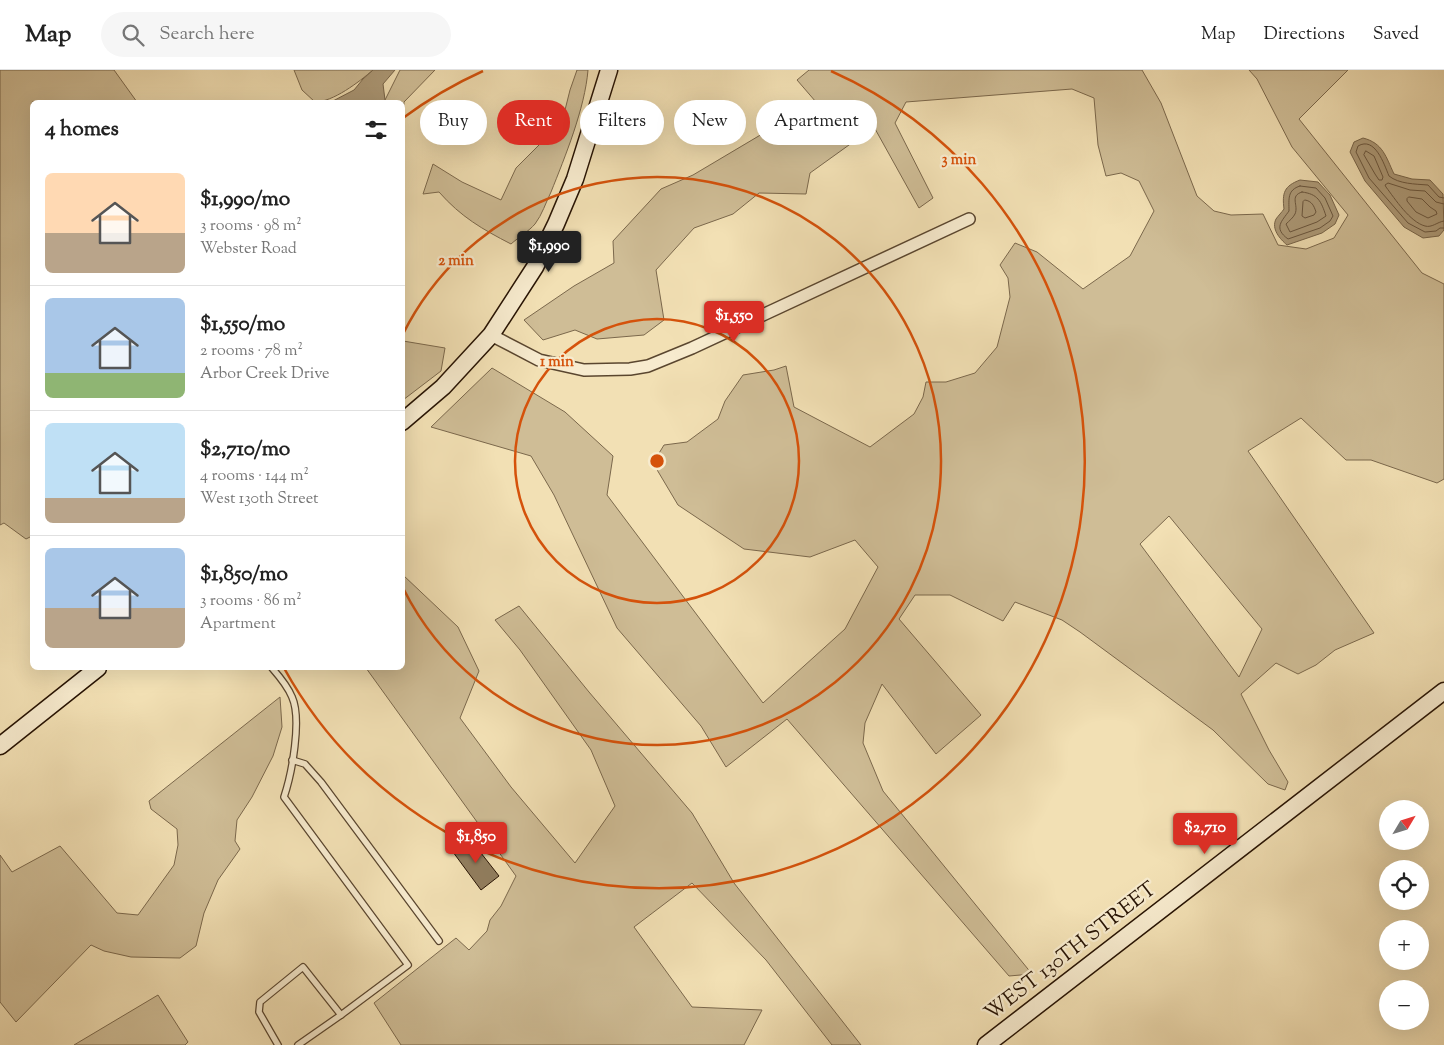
<!DOCTYPE html>
<meta charset="utf-8">
<style>
body{margin:0;font-family:"Sorts Mill Goudy",serif;background:#f6f6f6;color:#222;height:100vh;display:flex;flex-direction:column;font-size:19px;white-space:nowrap}
*{box-sizing:border-box;margin:0}
p{font-size:16px;color:#767676}
.icon{flex:none;width:28px;height:28px;fill:none;stroke:currentColor;stroke-width:2;stroke-linecap:round;stroke-linejoin:round}
.map{position:relative;flex:1;overflow:hidden}
.sheet{position:absolute;left:30px;top:30px;width:375px;height:570px;display:flex;flex-direction:column;background:#fff;border-radius:8px;box-shadow:0 5px 20px #0002}
.sheet>*{flex:none}
.guide{position:absolute;left:420px;top:30px;width:475px;height:45px;display:flex;gap:10px}
.needle{width:32px;rotate:52deg}
.fabs{position:absolute;left:1379px;top:730px;display:grid;gap:10px}
.fabs a{display:grid;place-items:center;width:50px;height:50px;border-radius:50%;background:#fff;box-shadow:0 5px 20px #0002;font-size:25px}
.price{position:absolute;translate:-50% -42px;padding:0 11px;border-radius:5px;background:#d93025;color:#fff;font-size:16px;line-height:32px;filter:drop-shadow(0 1px 2px #0008)}
.price::after{content:'';position:absolute;left:50%;top:30px;width:15px;height:11px;margin-left:-8px;background:inherit;clip-path:polygon(0 0,100% 0,50% 100%)}
.price.on{background:#222;color:#fff}
ul{padding:0;list-style:none}
li{display:flex;align-items:center;gap:15px;height:125px;padding:0 15px}
li+li{border-top:1px solid #e0e0e0}
li span{display:grid;place-items:center;flex:none;width:140px;height:100px;border-radius:8px;color:#555}
li>.icon{margin-inline-start:auto}
span .icon{width:60px;height:60px;fill:#fffc;stroke-width:1}
li b{font-size:21px}
h2{display:flex;justify-content:space-between;align-items:center;height:60px;padding:0 15px;font-size:21px}
.tag{padding:0 18px;border-radius:22px;background:#fff;box-shadow:0 5px 20px #0002;font-size:18px;line-height:45px}
.tag.on{background:#d93025;color:#fff}
header{display:flex;align-items:center;gap:30px;box-sizing:border-box;height:70px;padding:0 25px;background:#fff;border-bottom:1px solid #e0e0e0}
header strong{font-size:24px}
nav{display:flex;gap:28px;margin-inline-start:auto;font-size:18px}
.search{width:350px;height:45px;background:#f6f6f6;display:flex;align-items:center;gap:12px;box-sizing:border-box;padding:0 18px;border-radius:28px;color:#767676;font-size:19px}
.map>svg:first-child{display:block}
</style>
<header>
<strong>Map</strong>
<div class="search"><svg class="icon" aria-label="search" viewBox="0 0 24 24"><circle cx="10" cy="10" r="6"/><path d="M15 15l6 6"/></svg>Search here</div>
<nav><a>Map</a><a>Directions</a><a>Saved</a></nav>
</header>
<div class="map">
<svg width="1444" height="975" viewBox="0 0 1444 975">
<rect width="100%" height="100%" fill="#f2e0b4"/>
<filter id="stains"><feTurbulence type="fractalNoise" baseFrequency=".004" numOctaves="4"/><feColorMatrix values="0 0 0 0 .2 0 0 0 0 .09 0 0 0 0 .02 0 0 0 .5 -.17"/></filter>
<radialGradient id="worn" r=".72"><stop offset=".6" stop-color="#630" stop-opacity="0"/><stop offset="1" stop-color="#630" stop-opacity=".3"/></radialGradient>
<g fill="#cfbd96" stroke="#7b684c" fill-rule="evenodd">
<polygon points="0,0 114,0 137,32 32,32 32,466 26,469 4,453 0,455"/>
<path d="M 294,0 L 373,0 C 359,12 333,32 315,32 L 302,20 Z"/>
<polygon points="400,0 435,0 404,32 403,52 402,32 384,32"/>
<path d="M 577,0 L 588,0 C 585,38 565,87 551,122 C 546,132 542,145 535,154 C 529,161 519,167 511,174 C 482,159 461,147 439,122 L 423,124 L 433,94 L 462,112 L 501,130 L 516,98 L 543,71 L 563,48 L 570,20 Z"/>
<path d="M 809,0 L 1142,0 L 1161,33 L 1197,126 L 1214,141 L 1231,145 L 1263,144 L 1278,175 L 1306,179 L 1334,168 L 1348,145 L 1292,77 L 1257,9 L 1249,0 L 1348,0 L 1299,49 L 1422,203 L 1444,214 L 1444,409 L 1437,413 L 1371,390 L 1346,390 L 1301,348 L 1248,381 L 1374,563 L 1335,580 L 1316,595 L 1298,604 L 1276,593 L 1241,624 L 1269,680 L 1288,712 L 1285,720 L 1268,714 L 1213,660 L 1080,562 L 1062,550 L 1015,532 L 1003,551 L 950,525 L 915,525 L 899,549 L 981,645 L 936,684 L 882,614 L 865,653 L 863,673 L 883,721 L 1032,904 L 1009,906 L 787,649 L 726,697 L 701,656 L 617,558 L 554,425 L 531,386 L 431,357 L 492,298 L 565,342 L 613,386 L 607,425 L 763,633 L 845,559 L 878,497 L 855,470 L 810,487 L 744,479 L 678,435 L 653,393 L 664,375 L 687,372 L 718,349 L 725,331 L 743,305 L 774,300 L 786,296 L 794,337 L 870,377 L 914,344 L 923,327 L 926,312 L 946,312 L 975,303 L 997,277 L 1010,227 L 1008,208 L 1000,195 L 1015,173 L 1037,182 L 1083,219 L 1130,186 L 1154,141 L 1139,111 L 1121,103 L 1106,106 L 1098,75 L 1094,28 L 1072,19 L 906,32 L 895,53 L 933,128 L 919,138 L 874,57 L 810,103 L 806,124 L 759,123 L 733,144 L 694,158 L 656,200 L 664,250 L 644,265 L 597,269 L 575,260 L 543,270 L 524,250 L 574,216 L 614,193 L 613,171 L 661,119 L 693,105 L 816,32 L 797,10 ZM 1169,446 L 1262,559 L 1239,607 L 1140,474 Z"/>
<polygon points="403,271 445,278 441,301 403,330"/>
<polygon points="403,505 458,557 479,601 460,648 511,717 575,793 615,736 591,680 520,580 495,550 519,536 589,622 692,743 734,813 861,975 832,975 766,890 692,813 634,857 692,937 762,940 744,975 401,975 374,933 456,868 469,880 487,861 490,850 501,836 516,806 366,598 402,598"/>
<polygon points="280,627 282,657 273,686 252,727 237,750 235,771 240,779 218,810 204,843 196,876 180,888 131,887 104,881 91,875 16,952 0,932 0,785 12,802 60,776 117,843 138,845 174,795 178,775 177,759 151,739 149,731"/>
<polygon points="158,925 188,972 185,975 74,975"/>
</g>
<g fill="#ad9a78" stroke="#776449">
<polygon points="373,0 395,0 383,14 385,30 383,32 331,32 354,20 363,9"/>
<path d="M 1363,68 C 1383,73 1386,87 1394,104 L 1412,109 L 1430,110 L 1443,124 L 1444,160 L 1439,166 L 1423,168 L 1404,157 L 1365,111 L 1350,82 L 1354,72 Z"/>
<path d="M 1300,110 L 1318,112 L 1330,125 L 1339,145 L 1335,154 L 1322,163 L 1287,175 C 1280,169 1271,159 1276,149 C 1278,146 1282,142 1284,139 C 1282,123 1284,116 1300,110 Z"/>
</g>
<g fill="none" stroke-linecap="round" stroke-linejoin="round">
<g stroke="#6a563e" stroke-width="1">
<polygon points="1366,81 1374,86 1383,107 1382,110 1379,110 1375,104 1364,85"/>
<path d="M 1300,116 L 1316,118 L 1325,128 L 1333,146 L 1330,151 L 1320,158 L 1288,169 C 1273,158 1282,151 1289,141 C 1289,129 1287,120 1300,116 Z"/>
<path d="M 1302,122 C 1318,124 1321,131 1326,146 L 1317,152 L 1290,162 L 1286,154 C 1289,151 1293,148 1295,144 C 1299,135 1289,126 1302,122 Z"/>
<polygon points="1409,127 1422,129 1430,137 1436,141 1437,144 1428,148 1416,142 1407,131 1407,129"/>
<path d="M 1444,128 L 1439,127 L 1428,115 C 1415,114 1399,114 1389,106 C 1384,94 1375,66 1358,76 L 1356,82 L 1369,108 L 1408,153 L 1425,162 L 1436,161 L 1440,158 L 1444,158"/>
<path d="M 1305,130 C 1312,131 1314,136 1316,142 L 1314,145 L 1305,148 L 1302,146 L 1303,132 Z"/>
<path d="M 1444,134 L 1436,132 L 1425,121 L 1410,120 L 1388,113 L 1385,115 L 1386,117 C 1395,129 1410,152 1425,156 C 1432,158 1437,152 1444,151"/>
</g>
</g>
<polygon fill="#917e5f" stroke="#271303" points="470,769 499,806 481,820 453,782"/>
<g fill="none" stroke-linecap="round" stroke-linejoin="round">
<g stroke="#5a462f" stroke-width="8">
<g id="lane">
<path d="M 272,598 C 279,606 288,617 292,627 C 302,649 292,703 284,727 L 408,895 L 341,945 L 298,975"/>
<polyline points="292,690 305,694 321,712 439,871"/>
<polyline points="278,975 259,942 260,932 303,897 341,945"/>
</g>
</g>
<g stroke="#5a462f" stroke-width="14">
<polyline id="street" points="491,265 539,290 584,300 630,299 648,296 692,278 969,149"/>
</g>
<g stroke="#271303" stroke-width="19">
<g id="secondary">
<polyline points="402,352 443,317 491,265 535,197 556,154 575,109 609,0"/>
<polyline points="0,676 98,598"/>
<polyline points="986,975 1444,621"/>
</g>
</g>
<use href="#lane" stroke="#f7ebce" stroke-width="5.5"/>
<use href="#street" stroke="#f7ebce" stroke-width="11"/>
<use href="#secondary" stroke="#f7ebce" stroke-width="16"/>
</g>
<g fill="none" stroke="#d5520b" stroke-width="2.5">
<circle cx="657" cy="391" r="142"/>
<path d="M403 264A284 284 0 1 1 403 518"/>
<path d="M403 48A427 427 0 0 1 483 1M831 1A427 427 0 1 1 284 598"/>
</g>
<g text-anchor="middle" dominant-baseline="central" stroke-width="4.5" stroke-linejoin="round" paint-order="stroke">
<g font-size="21" fill="#271303" stroke="#f7ebce">
<text transform="translate(1071 882) rotate(-38)">WEST 130TH STREET</text>
</g>
</g>
<circle cx="657" cy="391" r="8" fill="#d5520b" stroke="#f7ebce" stroke-width="2.5"/>
<g font-size="15" text-anchor="middle" font-weight="bold" fill="#d5520b" stroke="#f7ebce" stroke-width="4.5" stroke-linejoin="round" paint-order="stroke">
<text x="959" y="94">3 min</text>
<text x="456" y="195">2 min</text>
<text x="557" y="296">1 min</text>
</g>
<rect width="100%" height="100%" filter="url(#stains)"/>
<rect width="100%" height="100%" fill="url(#worn)"/>
</svg>
<div class="fabs">
<a><svg class="needle" viewBox="-14 -14 28 28"><path d="M0-13l5 13h-10z" fill="#e53935"/><path d="M0 13l5-13h-10z" fill="#767676"/></svg></a>
<a><svg class="icon" aria-label="locate" viewBox="0 0 24 24"><circle cx="12" cy="12" r="6"/><path d="M12 2v4M12 18v4M2 12h4M18 12h4"/></svg></a>
<a>+</a>
<a>−</a>
</div>
<b class="price on" style="left:549px;top:203px">$1,990</b>
<b class="price" style="left:734px;top:273px">$1,550</b>
<b class="price" style="left:1205px;top:785px">$2,710</b>
<b class="price" style="left:476px;top:794px">$1,850</b>
<div class="guide">
<a class="tag">Buy</a>
<a class="tag on">Rent</a>
<a class="tag">Filters</a>
<a class="tag">New</a>
<a class="tag">Apartment</a>
</div>
<section class="sheet">
<h2>4 homes<svg class="icon" aria-label="filters" viewBox="0 0 24 24"><path d="M4 7h16M4 17h16"/><circle cx="9" cy="7" r="2"/><circle cx="15" cy="17" r="2"/></svg></h2>
<ul>
<li><span style="background:linear-gradient(#ffd9b3 60%,#b9a48a 0)"><svg class="icon" aria-label="home" viewBox="0 0 24 24"><path d="M3 11l9-7 9 7M6 9v11h12V9"/></svg></span><div><b>$1,990/mo</b><p>3 rooms · 98 m²</p><p>Webster Road</p></div></li>
<li><span style="background:linear-gradient(#a9c7e8 75%,#8fb573 0)"><svg class="icon" aria-label="home" viewBox="0 0 24 24"><path d="M3 11l9-7 9 7M6 9v11h12V9"/></svg></span><div><b>$1,550/mo</b><p>2 rooms · 78 m²</p><p>Arbor Creek Drive</p></div></li>
<li><span style="background:linear-gradient(#bfe0f5 75%,#b9a48a 0)"><svg class="icon" aria-label="home" viewBox="0 0 24 24"><path d="M3 11l9-7 9 7M6 9v11h12V9"/></svg></span><div><b>$2,710/mo</b><p>4 rooms · 144 m²</p><p>West 130th Street</p></div></li>
<li><span style="background:linear-gradient(#a9c7e8 60%,#b9a48a 0)"><svg class="icon" aria-label="home" viewBox="0 0 24 24"><path d="M3 11l9-7 9 7M6 9v11h12V9"/></svg></span><div><b>$1,850/mo</b><p>3 rooms · 86 m²</p><p>Apartment</p></div></li>
</ul>
</section>
</div>
